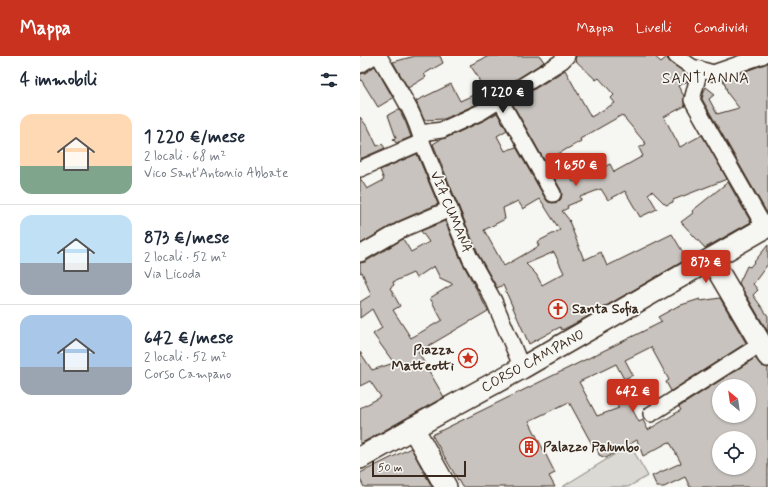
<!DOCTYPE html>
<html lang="it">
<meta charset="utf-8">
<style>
body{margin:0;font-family:Mynerve,sans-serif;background:#f6f6f7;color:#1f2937;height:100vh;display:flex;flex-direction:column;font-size:15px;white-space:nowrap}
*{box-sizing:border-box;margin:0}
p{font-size:13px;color:#747a83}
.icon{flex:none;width:22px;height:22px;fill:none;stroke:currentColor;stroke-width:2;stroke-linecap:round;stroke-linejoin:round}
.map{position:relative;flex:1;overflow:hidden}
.details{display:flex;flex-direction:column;background:#fff;width:360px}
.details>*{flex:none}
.needle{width:26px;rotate:331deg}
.tools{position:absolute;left:352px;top:323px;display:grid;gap:8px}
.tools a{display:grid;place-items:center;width:44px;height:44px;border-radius:50%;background:#fff;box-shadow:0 1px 3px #0004;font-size:20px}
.scale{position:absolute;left:12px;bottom:10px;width:94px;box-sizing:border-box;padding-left:4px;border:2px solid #3b2a1e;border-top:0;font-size:11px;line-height:14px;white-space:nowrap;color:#3b2a1e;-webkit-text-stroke:3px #f6f6f2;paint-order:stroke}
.price{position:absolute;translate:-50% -34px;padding:0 9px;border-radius:4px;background:#c8321e;color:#fff;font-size:13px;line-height:26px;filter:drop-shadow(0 1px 2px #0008)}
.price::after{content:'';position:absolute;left:50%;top:24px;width:12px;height:9px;margin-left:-6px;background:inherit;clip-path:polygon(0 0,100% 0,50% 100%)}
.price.current{background:#222;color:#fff}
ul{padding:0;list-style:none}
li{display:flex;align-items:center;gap:12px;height:100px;padding:0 20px}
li+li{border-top:1px solid #e0e1e3}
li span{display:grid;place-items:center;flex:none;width:112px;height:80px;border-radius:12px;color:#555}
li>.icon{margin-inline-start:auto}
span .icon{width:48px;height:48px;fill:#fffc;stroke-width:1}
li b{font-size:17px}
h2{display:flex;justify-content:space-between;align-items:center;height:48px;padding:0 20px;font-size:17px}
header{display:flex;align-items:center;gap:24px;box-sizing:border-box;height:56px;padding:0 20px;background:#c8321e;color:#fff}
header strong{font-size:19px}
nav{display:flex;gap:22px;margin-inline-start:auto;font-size:14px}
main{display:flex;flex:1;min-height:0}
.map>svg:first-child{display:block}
</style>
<header>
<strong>Mappa</strong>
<nav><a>Mappa</a><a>Livelli</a><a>Condividi</a></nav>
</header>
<main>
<section class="details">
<h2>4 immobili<svg class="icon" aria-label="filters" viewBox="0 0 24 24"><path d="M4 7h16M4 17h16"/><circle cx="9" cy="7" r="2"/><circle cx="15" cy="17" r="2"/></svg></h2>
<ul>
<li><span style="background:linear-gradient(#ffd9b3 65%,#7fa58c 0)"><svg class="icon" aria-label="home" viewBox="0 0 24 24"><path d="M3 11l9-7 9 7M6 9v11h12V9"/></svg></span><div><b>1 220 €/mese</b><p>2 locali · 68 m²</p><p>Vico Sant'Antonio Abbate</p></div></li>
<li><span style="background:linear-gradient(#bfe0f5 60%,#9aa5b1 0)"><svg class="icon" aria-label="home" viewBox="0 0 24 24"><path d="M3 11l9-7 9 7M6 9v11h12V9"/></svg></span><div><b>873 €/mese</b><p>2 locali · 52 m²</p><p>Via Licoda</p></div></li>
<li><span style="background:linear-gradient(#a9c7e8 65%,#9aa5b1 0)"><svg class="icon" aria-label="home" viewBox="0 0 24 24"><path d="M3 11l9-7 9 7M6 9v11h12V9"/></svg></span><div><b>642 €/mese</b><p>2 locali · 52 m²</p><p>Corso Campano</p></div></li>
</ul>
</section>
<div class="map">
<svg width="408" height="431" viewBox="0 0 408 431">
<rect width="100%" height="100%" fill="#f6f6f2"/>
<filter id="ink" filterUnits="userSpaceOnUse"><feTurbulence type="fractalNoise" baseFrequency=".025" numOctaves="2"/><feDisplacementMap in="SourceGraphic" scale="8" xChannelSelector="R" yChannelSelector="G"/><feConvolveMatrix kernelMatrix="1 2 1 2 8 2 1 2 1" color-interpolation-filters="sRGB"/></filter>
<g filter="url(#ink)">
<polygon fill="#dad9d3" stroke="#8a8278" points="270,389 288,420 268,431 202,431"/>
<g fill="#c8c3be" stroke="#3b2a1e" fill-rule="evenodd">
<polygon points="55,0 80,0 83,7 64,18 66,21 48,32 33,6"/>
<polygon points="129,0 180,0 184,6 117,48 84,63 64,64 56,45 91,28 100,45 122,35 118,21 110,9"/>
<path d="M 216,0 L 294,0 L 301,6 L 307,1 L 308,4 L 311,7 L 329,19 L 328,25 L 318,30 L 324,40 L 324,48 L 325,50 L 304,61 L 320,91 L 342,79 L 367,123 L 313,144 L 313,146 L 306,149 L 292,135 L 288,138 L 297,153 L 280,161 L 265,135 L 248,144 L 241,133 L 220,141 L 221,144 L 207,150 L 208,152 L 202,155 L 210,165 L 209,165 L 224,204 L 241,196 L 247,210 L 312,178 L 327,203 L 220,265 L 202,274 L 200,271 L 169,288 L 143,229 L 137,232 L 118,198 L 73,88 L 81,83 L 86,82 L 125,64 L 137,57 L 147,74 L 137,80 L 145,95 L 156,91 L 185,142 L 188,146 L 193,147 L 198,146 L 201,143 L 202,138 L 201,134 L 152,47 L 205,14 L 231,61 L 255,47 L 251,42 L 254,39 L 239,22 L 236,24 L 215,4 ZM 262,59 L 286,88 L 279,92 L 283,100 L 254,116 L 250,108 L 231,118 L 230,117 L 213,126 L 198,98 L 221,85 L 220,83 ZM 180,143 L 192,162 L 200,174 L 177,186 L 179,190 L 144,210 L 124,174 L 145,163 L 143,152 L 158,145 L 163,153 ZM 194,196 L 204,217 L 182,229 L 176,218 L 166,208 Z"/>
<polygon points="408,6 408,156 407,157 342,43 344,35 346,31 355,38 349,43 357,58 379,52 368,38 363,23 405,8"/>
<polygon points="15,10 33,42 18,51 0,22 0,18 5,17"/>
<polygon points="39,53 46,67 51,81 36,87 33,83 36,82 28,59"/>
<polygon points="0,61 9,73 17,90 22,88 25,92 0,103"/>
<polygon points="57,98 78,148 39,165 0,188 0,122 7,133 24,124 20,114"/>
<polygon points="368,126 391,166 345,192 321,166 333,157 332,155"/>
<path d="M 85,165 L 102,206 L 128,255 L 58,296 L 84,341 L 0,388 L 0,352 L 21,341 L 10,325 L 0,330 L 0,296 L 12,314 L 34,307 L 13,278 L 22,272 L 12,253 L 0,262 L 0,246 L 11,239 L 2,216 L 0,217 L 0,207 L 5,206 L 43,183 L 51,196 L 69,186 L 61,175 ZM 74,210 L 80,222 L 93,228 L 70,242 L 82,264 L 51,282 L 33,254 L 40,250 L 30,232 L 34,229 L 33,226 L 53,217 L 56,222 Z"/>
<polygon points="408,189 408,208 393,228 398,234 393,239 408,260 408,276 379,227 387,210 390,211"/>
<path d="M 360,242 L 386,287 L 311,335 L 306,326 L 309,324 L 291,291 L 265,304 L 273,319 L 264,323 L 256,308 L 219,326 L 237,360 L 259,352 L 250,334 L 268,325 L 274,335 L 265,339 L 279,366 L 283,364 L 288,374 L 321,354 L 319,351 L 395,302 L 402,310 L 408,312 L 408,431 L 330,431 L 325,421 L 304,431 L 297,431 L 292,420 L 321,407 L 311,388 L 310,388 L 309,386 L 283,400 L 277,384 L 246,402 L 239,399 L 237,391 L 234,392 L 209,346 L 169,365 L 195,417 L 189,420 L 195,431 L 102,431 L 72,379 L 302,266 L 298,261 L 318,250 L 340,243 L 341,245 ZM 359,330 L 389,330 L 389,360 L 359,360 ZM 359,382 L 389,382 L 389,412 L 359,412 Z"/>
<polygon points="51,392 72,431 4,431 0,423 0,417"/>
</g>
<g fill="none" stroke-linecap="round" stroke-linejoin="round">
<g stroke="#3b2a1e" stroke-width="18">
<g id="street">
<path d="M 19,0 C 34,27 55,55 62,86 L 110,202 L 134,245 L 162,312"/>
<polyline points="316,0 332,11 353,17 402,0"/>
<polyline points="0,9 14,0"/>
<polyline points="340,13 332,44 405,172"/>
<polyline points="140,44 193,138"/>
<polyline points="60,77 82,74 121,56 202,5 207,0"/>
<polyline points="0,113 62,86"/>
<polyline points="0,198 43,173 90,153"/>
<polyline points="291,358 401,288"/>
</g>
</g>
<g stroke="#3b2a1e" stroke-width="24">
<g id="secondary">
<polyline points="351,203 408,300"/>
<polyline points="53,372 86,431"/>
<polyline points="0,402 96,348 162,312 408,170"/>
</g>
</g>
<use href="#street" stroke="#f6f6f2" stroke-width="15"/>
<use href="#secondary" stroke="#f6f6f2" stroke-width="21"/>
</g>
</g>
<defs>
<g id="church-ring" transform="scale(1)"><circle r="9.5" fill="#f6f6f2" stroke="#c8321e" stroke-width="1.5"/><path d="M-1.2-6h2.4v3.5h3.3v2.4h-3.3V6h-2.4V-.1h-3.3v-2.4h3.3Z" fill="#c8321e"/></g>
<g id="sight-ring" transform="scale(1)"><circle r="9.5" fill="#f6f6f2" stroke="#c8321e" stroke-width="1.5"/><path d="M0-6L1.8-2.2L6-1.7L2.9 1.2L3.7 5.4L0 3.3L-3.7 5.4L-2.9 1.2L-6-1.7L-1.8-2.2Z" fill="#c8321e"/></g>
<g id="building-ring" transform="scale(1)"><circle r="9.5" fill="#f6f6f2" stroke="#c8321e" stroke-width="1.5"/><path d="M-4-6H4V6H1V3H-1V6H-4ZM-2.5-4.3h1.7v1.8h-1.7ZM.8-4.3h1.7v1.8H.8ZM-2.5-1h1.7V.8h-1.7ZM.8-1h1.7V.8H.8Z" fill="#c8321e"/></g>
</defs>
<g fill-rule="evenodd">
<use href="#church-ring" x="198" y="253"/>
<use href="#sight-ring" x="108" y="302"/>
<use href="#building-ring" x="169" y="391"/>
</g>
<g text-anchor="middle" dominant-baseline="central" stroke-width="3.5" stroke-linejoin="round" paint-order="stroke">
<g font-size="14" fill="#3b2a1e" stroke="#f6f6f2">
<text transform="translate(91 156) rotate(67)">VIA CUMANA</text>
<text transform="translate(173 305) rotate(-29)">CORSO CAMPANO</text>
</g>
<g font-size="14" font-weight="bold" fill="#3b2a1e" stroke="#f6f6f2" text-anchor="start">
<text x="212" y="253">Santa Sofia</text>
<text x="94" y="294" text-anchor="end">Piazza<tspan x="94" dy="16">Matteotti</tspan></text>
<text x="183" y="391">Palazzo Palumbo</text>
</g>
<g font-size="15" letter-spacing="1" fill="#3b2a1e" stroke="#f6f6f2">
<text x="346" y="23">SANT'ANNA</text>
</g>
</g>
</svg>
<div class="tools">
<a><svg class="needle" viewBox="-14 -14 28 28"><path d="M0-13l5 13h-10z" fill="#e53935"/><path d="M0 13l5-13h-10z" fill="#747a83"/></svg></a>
<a><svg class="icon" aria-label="locate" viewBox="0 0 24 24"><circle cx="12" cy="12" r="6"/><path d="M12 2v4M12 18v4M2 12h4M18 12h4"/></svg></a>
</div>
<div class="scale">50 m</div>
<b class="price current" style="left:143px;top:58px">1 220 €</b>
<b class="price" style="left:216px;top:131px">1 650 €</b>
<b class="price" style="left:346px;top:228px">873 €</b>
<b class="price" style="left:273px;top:357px">642 €</b>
</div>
</main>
